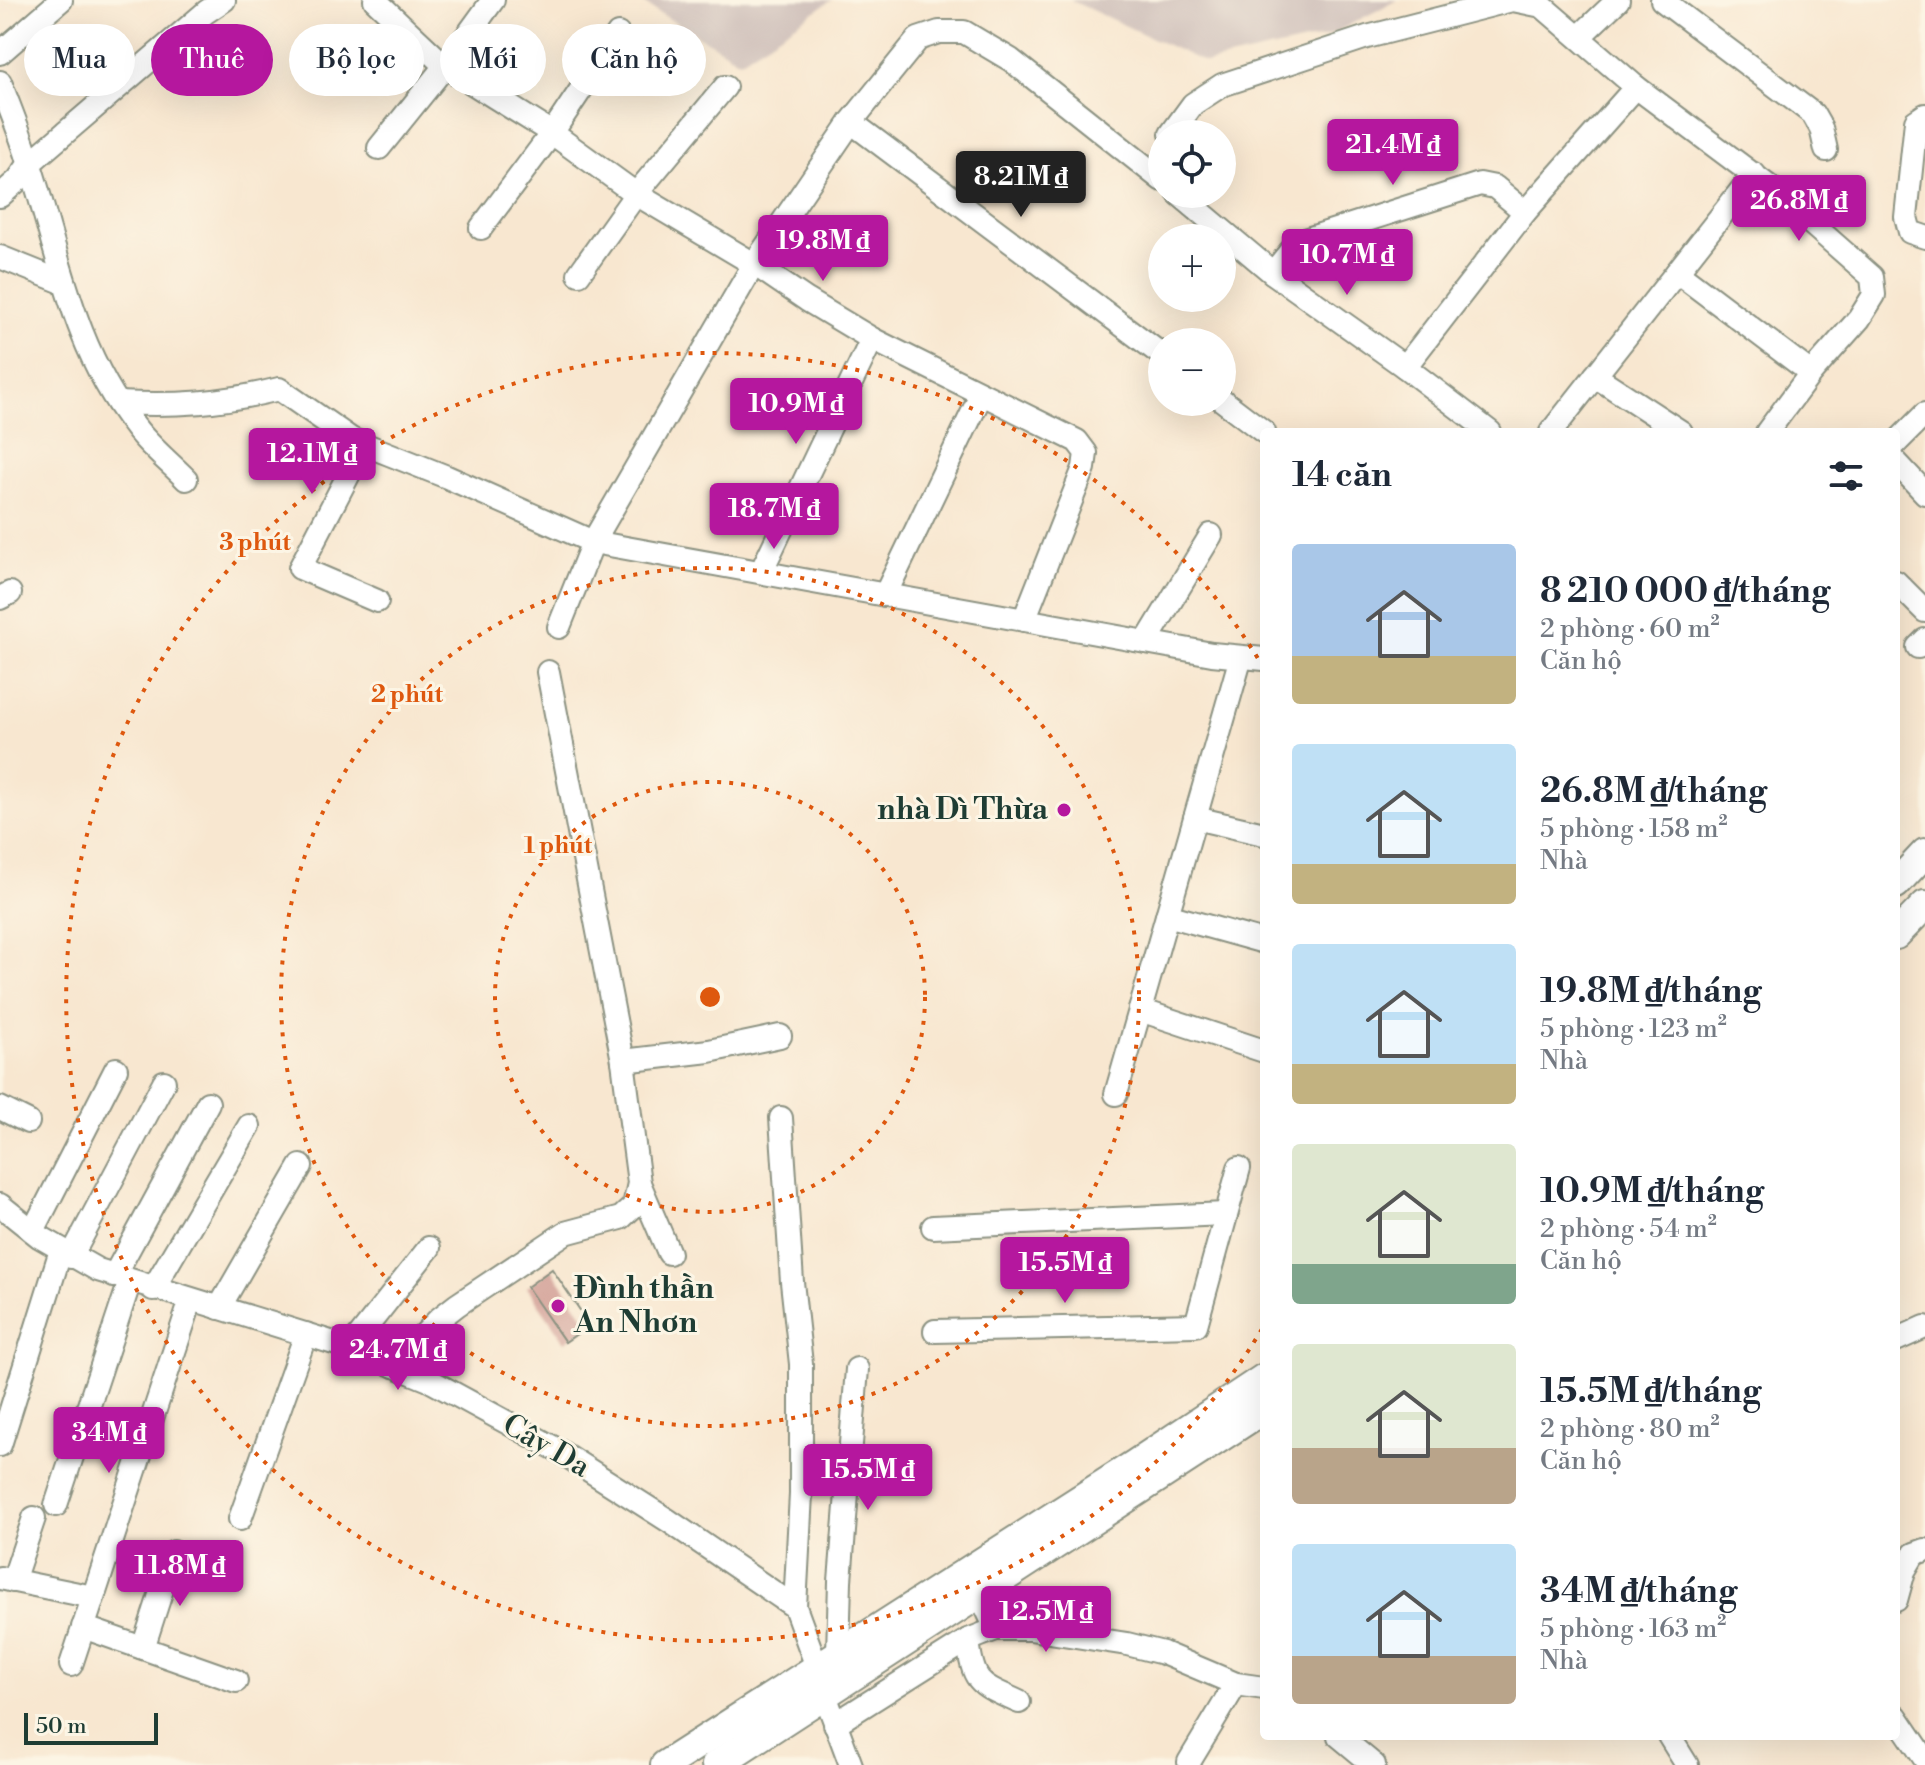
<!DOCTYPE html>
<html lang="vi">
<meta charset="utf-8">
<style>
body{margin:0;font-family:"Libre Bodoni",serif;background:#f6f6f7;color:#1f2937;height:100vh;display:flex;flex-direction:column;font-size:30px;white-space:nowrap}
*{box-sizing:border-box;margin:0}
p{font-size:26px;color:#747a83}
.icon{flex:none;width:44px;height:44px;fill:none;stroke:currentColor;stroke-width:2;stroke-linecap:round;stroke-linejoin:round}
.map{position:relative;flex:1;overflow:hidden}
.sheet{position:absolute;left:1260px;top:428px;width:640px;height:1312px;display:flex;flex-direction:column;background:#fff;border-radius:8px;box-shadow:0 8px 32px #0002}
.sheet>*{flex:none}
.hud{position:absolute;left:24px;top:24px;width:760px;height:72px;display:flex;gap:16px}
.fabs{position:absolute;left:1148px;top:120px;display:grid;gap:16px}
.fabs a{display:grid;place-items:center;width:88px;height:88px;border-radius:50%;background:#fff;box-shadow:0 8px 32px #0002;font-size:40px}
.scale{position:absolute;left:24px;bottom:20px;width:134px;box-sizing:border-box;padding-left:8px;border:4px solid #1f3d34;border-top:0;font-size:22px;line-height:28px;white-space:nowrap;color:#1f3d34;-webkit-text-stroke:6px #fcf5e5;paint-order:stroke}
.price{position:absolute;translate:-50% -68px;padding:0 18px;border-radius:8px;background:#b5179e;color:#fff;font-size:26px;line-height:52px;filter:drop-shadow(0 2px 4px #0008)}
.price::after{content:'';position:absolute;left:50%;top:48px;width:24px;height:18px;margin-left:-12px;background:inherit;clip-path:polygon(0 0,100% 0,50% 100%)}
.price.active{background:#222;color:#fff}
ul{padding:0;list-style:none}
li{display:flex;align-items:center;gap:24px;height:200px;padding:0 32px}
li span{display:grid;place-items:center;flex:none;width:224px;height:160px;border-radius:8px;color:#555}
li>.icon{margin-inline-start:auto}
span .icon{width:96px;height:96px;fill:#fffc;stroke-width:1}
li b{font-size:34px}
h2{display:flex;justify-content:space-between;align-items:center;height:96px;padding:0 32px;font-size:34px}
.tag{padding:0 28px;border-radius:36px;background:#fff;box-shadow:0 8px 32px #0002;font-size:28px;line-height:72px}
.tag.active{background:#b5179e;color:#fff}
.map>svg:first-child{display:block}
</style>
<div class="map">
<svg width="1925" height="1765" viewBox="0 0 1925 1765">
<rect width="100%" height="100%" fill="#fcf5e5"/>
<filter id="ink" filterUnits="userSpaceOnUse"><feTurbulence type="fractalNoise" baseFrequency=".0125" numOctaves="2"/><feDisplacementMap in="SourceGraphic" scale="16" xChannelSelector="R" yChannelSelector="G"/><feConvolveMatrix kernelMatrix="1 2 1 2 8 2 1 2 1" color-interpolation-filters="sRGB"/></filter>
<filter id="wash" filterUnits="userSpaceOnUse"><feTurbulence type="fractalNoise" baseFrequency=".006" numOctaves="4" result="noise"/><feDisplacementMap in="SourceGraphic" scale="32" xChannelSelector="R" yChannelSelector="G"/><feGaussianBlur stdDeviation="1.8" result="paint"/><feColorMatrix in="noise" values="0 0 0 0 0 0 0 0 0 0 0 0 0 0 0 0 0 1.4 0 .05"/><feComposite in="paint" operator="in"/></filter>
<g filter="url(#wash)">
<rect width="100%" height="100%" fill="#f8e7d0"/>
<g fill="#cfc0ba">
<polygon points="638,0 832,0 740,61"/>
<polygon points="1070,0 1397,0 1328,36 1206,63"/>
</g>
<g id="blocks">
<polygon fill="#d09b93" points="552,1269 590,1325 565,1342 527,1287"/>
</g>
</g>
<g filter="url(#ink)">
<use href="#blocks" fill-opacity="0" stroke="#8c9282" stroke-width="2"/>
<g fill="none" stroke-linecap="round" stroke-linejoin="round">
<g stroke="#8c9282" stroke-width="26">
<g id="minor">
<polyline points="375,0 445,66 552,133 636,194 754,264 807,300 872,339 1077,441 1086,453 1084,468 1024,620"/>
<polyline points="1513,0 1542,6 1636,87 1771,188 1872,277 1874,295 1859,319 1811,373 1767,432"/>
<polyline points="1662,0 1813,114 1821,128 1826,150"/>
<polyline points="1579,37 1618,0"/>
<polyline points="0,53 61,0"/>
<path d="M 0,82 C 10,109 21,135 29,162 C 59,254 73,349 135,427 C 149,446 169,462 186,479"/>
<polyline points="1925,115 1916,121 1906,217 1910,232 1925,237"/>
<polyline points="851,122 1162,355"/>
<polyline points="1171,134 1193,104 1222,85 1367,37 1512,0"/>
<polyline points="379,148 445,66 493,0"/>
<polyline points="1179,194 1273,273 1405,367 1490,432"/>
<polyline points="0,196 18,180 30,163 206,12 224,0"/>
<polyline points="481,228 552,133 618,34"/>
<polyline points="0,257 62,282"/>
<polyline points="1677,272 1811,373"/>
<polyline points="1273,273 1298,242 1480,184 1495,187 1525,212"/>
<polyline points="579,274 636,194 725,87"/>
<polyline points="1405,367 1525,212 1636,87"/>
<polyline points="1595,376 1681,432"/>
<polyline points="1222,400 1264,432"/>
<path d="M 118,403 C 175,406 223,403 279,389 L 351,439 L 447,477 L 593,542 L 1212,654 L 1264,659"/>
<polyline points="1551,432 1754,174"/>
<polyline points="1896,443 1925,414"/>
<polyline points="364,445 300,568 377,601"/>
<polyline points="1896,462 1925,493"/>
<polyline points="761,572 872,339"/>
<polyline points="1896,582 1925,611"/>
<polyline points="885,595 981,395"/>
<polyline points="0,598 10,593"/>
<polyline points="559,627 593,542 754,264 851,122 918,39 939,32 964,32 1011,60 1162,180"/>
<polyline points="1146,642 1211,535"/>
<polyline points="1918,647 1925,640"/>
<polyline points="1195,818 1264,834"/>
<polyline points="1167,915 1264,942"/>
<polyline points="1140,1010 1264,1051"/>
<polyline points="623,1061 709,1051 780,1036"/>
<polyline points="1116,1094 1241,657"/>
<polyline points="0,1108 28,1122"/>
<polyline points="781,1118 792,1282 801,1364 801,1494 795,1607"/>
<polyline points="639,1183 669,1253"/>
<polyline points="0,1205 40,1237 98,1270 350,1348 429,1380 556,1449 669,1521 795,1607 817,1667"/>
<polyline points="933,1227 1225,1214"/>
<polyline points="33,1231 116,1069"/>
<polyline points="71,1257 164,1082"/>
<polyline points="114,1276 208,1103"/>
<polyline points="153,1289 249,1126"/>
<polyline points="219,1308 301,1166"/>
<polyline points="935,1331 1196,1325 1239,1168"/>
<polyline points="1896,1340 1925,1327"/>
<polyline points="350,1348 429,1248"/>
<polyline points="394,1366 439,1319 457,1305 565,1233 621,1218 634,1206 639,1183 623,1061 548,672"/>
<polyline points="0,1445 61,1250"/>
<polyline points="56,1505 130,1281"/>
<polyline points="240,1519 306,1334"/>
<polyline points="0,1578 93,1597"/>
<polyline points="13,1581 34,1518"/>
<polyline points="980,1594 996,1629"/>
<polyline points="1896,1600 1904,1571 1914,1554 1925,1550"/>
<polyline points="83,1627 236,1681"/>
<path d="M 968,1640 C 973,1685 980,1684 1019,1702"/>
<polyline points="143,1648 174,1552"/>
<polyline points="838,1653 840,1581 857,1369"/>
<polyline points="71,1665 191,1300"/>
<polyline points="825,1695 851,1765"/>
<polyline points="1896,1716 1925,1759"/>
<polyline points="835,1724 968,1640 996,1629 1030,1629 1127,1644 1163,1653 1236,1684 1264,1688"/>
<polyline points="1339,1736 1374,1765"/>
<polyline points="1669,1736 1687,1765"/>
<polyline points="1189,1762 1236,1684"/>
</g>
</g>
<g stroke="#8c9282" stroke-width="32">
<g id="major">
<polyline points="1896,884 1925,853"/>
<polyline points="1896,935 1925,905"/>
<polyline points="665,1765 1135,1464 1264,1378"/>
<polyline points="716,1765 1264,1409"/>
</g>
</g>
<use href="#minor" stroke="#fff" stroke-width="22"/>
<use href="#major" stroke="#fff" stroke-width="28"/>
</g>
</g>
<g fill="none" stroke="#de580e" stroke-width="4" stroke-dasharray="4 8">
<circle cx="710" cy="997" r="215"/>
<circle cx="710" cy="997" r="429"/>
<path d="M1262 1329A644 644 0 1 1 1262 665"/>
</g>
<g fill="#b5179e" stroke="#fcf5e5" stroke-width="3">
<circle cx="1064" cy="810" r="8"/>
<circle cx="558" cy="1306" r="8"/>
</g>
<g text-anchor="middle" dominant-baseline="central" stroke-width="6" stroke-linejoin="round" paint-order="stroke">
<g font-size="30" font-weight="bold" fill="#1f3d34" stroke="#fcf5e5" text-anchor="end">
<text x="1048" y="810">nhà Dì Thừa</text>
<text x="574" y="1289" text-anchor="start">Đình thần<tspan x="574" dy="34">An Nhơn</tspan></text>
</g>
<g font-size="30" fill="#1f3d34" stroke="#fcf5e5">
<text transform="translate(546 1446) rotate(30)">Cây Da</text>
</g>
</g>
<circle cx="710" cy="997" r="12" fill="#de580e" stroke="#fcf5e5" stroke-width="4"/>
<g font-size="24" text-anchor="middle" font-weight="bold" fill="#de580e" stroke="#fcf5e5" stroke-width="6" stroke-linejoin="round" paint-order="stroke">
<text x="255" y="550">3 phút</text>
<text x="407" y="702">2 phút</text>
<text x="558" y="853">1 phút</text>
</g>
</svg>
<div class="fabs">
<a><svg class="icon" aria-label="locate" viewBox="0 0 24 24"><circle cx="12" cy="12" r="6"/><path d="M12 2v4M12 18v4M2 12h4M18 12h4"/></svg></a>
<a>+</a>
<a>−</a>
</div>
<div class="scale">50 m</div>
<b class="price" style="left:1393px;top:187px">21.4M ₫</b>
<b class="price active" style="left:1021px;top:219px">8.21M ₫</b>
<b class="price" style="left:1799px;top:243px">26.8M ₫</b>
<b class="price" style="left:823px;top:283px">19.8M ₫</b>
<b class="price" style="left:1347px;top:297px">10.7M ₫</b>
<b class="price" style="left:796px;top:446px">10.9M ₫</b>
<b class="price" style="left:312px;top:496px">12.1M ₫</b>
<b class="price" style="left:774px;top:551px">18.7M ₫</b>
<b class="price" style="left:1065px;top:1305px">15.5M ₫</b>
<b class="price" style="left:398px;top:1392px">24.7M ₫</b>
<b class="price" style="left:109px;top:1475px">34M ₫</b>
<b class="price" style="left:868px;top:1512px">15.5M ₫</b>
<b class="price" style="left:180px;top:1608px">11.8M ₫</b>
<b class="price" style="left:1046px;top:1654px">12.5M ₫</b>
<div class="hud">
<a class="tag">Mua</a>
<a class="tag active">Thuê</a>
<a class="tag">Bộ lọc</a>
<a class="tag">Mới</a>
<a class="tag">Căn hộ</a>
</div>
<section class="sheet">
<h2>14 căn<svg class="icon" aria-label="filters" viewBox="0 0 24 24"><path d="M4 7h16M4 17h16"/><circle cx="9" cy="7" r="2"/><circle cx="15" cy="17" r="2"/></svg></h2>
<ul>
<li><span style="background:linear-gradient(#a9c7e8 70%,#c2b280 0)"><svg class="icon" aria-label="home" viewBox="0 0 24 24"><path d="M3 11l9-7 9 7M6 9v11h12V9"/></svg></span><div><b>8 210 000 ₫/tháng</b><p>2 phòng · 60 m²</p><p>Căn hộ</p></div></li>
<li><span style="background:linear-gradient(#bfe0f5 75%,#c2b280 0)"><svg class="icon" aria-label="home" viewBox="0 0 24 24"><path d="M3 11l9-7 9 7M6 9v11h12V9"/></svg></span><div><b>26.8M ₫/tháng</b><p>5 phòng · 158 m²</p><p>Nhà</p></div></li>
<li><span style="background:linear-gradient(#bfe0f5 75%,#c2b280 0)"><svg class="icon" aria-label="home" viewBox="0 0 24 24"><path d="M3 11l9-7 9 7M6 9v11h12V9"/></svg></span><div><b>19.8M ₫/tháng</b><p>5 phòng · 123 m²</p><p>Nhà</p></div></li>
<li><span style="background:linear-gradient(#dfe7d0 75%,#7fa58c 0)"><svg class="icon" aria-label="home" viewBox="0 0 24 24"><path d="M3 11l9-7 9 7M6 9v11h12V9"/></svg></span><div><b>10.9M ₫/tháng</b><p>2 phòng · 54 m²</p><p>Căn hộ</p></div></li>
<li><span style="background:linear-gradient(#dfe7d0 65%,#b9a48a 0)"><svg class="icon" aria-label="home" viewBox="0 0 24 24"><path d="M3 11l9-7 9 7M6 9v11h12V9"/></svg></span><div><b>15.5M ₫/tháng</b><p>2 phòng · 80 m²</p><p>Căn hộ</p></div></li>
<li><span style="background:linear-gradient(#bfe0f5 70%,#b9a48a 0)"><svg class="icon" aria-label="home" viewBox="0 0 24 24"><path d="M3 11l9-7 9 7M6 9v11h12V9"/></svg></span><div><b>34M ₫/tháng</b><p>5 phòng · 163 m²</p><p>Nhà</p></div></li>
</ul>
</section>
</div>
